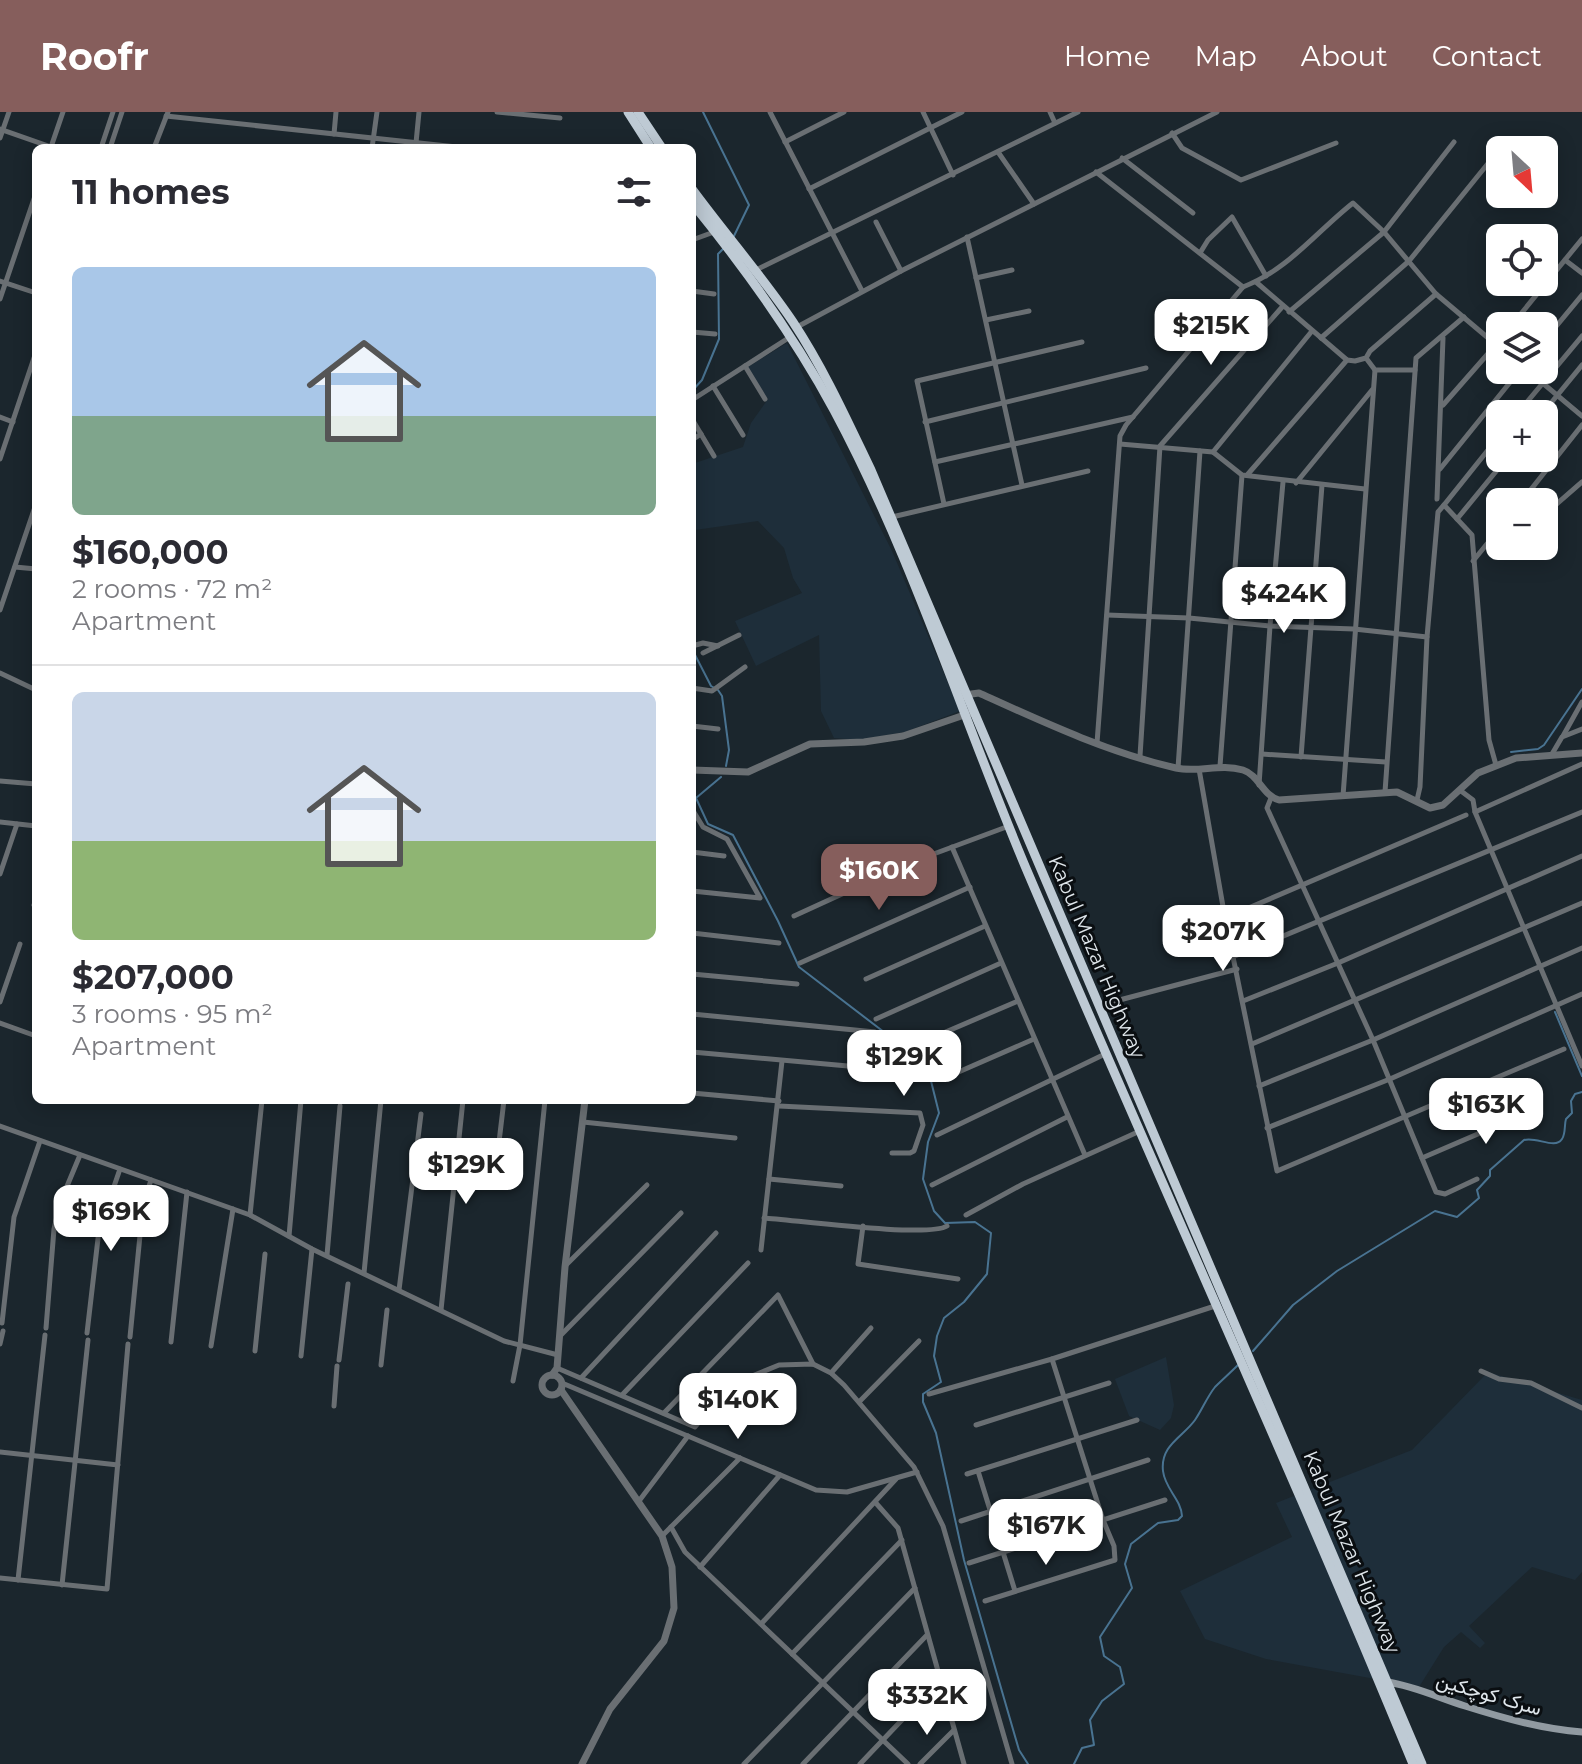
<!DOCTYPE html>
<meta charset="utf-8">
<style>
body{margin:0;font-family:Montserrat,Vazirmatn,sans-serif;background:#f2f2f3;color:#2b2b33;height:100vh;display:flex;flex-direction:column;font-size:30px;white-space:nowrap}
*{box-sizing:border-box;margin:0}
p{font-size:26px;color:#7c7c81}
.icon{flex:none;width:44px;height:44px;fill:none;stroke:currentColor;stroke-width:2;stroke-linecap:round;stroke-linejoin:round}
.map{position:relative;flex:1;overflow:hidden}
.sheet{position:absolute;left:32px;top:32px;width:664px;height:960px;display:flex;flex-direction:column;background:#fff;border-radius:12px;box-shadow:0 4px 20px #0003}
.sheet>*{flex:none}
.needle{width:52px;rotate:154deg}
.buttons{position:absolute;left:1486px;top:24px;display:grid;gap:16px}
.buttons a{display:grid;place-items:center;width:72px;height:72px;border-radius:12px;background:#fff;box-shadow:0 4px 20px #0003;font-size:40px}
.price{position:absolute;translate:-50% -68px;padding:0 18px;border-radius:16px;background:#fff;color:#222;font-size:26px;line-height:52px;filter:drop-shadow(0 2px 4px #0008)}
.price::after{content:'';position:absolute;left:50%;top:48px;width:24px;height:18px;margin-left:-12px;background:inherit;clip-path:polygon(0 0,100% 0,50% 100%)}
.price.selected{background:#865e5c;color:#fff}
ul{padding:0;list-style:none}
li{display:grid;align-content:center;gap:16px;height:424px;padding:0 40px}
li+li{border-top:2px solid #e1e1e2}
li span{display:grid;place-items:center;height:248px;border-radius:12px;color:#555}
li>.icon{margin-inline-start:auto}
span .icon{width:144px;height:144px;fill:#fffc;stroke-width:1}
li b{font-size:34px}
h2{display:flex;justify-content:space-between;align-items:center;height:96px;padding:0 40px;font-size:34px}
header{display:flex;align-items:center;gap:48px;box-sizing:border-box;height:112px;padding:0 40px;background:#865e5c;color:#fff}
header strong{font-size:38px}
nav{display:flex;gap:44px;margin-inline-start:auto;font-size:28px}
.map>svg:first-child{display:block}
</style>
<header>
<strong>Roofr</strong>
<nav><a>Home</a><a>Map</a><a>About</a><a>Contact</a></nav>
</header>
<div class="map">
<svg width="1582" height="1652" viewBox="0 0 1582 1652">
<rect width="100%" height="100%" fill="#1b262d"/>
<g fill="#1e2e3a">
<polygon points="787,231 892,439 960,599 905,620 859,628 834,626 821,599 819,523 756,554 735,509 802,481 793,466 784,436 758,409 695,418 692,412 692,352 743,335 751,311 768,287 746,256"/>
<polygon points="1166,1245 1174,1293 1171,1306 1160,1318 1129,1304 1115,1267"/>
<polygon points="1488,1260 1582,1288 1582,1460 1575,1468 1532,1455 1469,1514 1485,1531 1480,1536 1461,1520 1444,1535 1419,1575 1266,1547 1205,1527 1180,1479 1292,1425 1276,1391 1412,1338"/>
</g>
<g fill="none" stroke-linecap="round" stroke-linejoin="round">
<g stroke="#497391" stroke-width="2">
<polyline points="703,0 749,93 733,126"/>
<polyline points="692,279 702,268 719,227 718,142 723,137"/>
<polyline points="692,407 694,419 692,432"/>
<polyline points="692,537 711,574 718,578 722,584 729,638 726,654"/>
<polyline points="1511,640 1538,637 1544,633 1582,577"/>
<polyline points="721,665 696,686 708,712 733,723 778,809 799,855 927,953 939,1001 928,1030 923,1067 934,1099 945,1111 975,1110 991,1121 987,1162 964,1190 944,1206 937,1224 934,1244 941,1270 923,1282 923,1290 936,1321 964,1448 1019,1638 1028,1652"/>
<polyline points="1555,900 1582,964"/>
<path d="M 1253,1239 L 1293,1193 L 1337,1159 L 1435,1099 L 1457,1105 L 1479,1086 L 1477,1078 L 1490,1064 L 1490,1058 L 1524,1028 C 1536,1024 1555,1038 1562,1027 C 1566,1021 1564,1013 1566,1007 L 1572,1001 L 1571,989 L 1575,982 L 1582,980"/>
<path d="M 1074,1652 L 1082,1636 L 1094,1633 L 1090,1608 L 1102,1589 L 1124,1572 L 1120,1555 L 1104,1544 L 1100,1525 L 1132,1476 L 1125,1452 L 1131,1432 L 1158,1411 L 1178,1408 L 1182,1404 C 1181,1387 1165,1377 1163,1359 C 1160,1333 1183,1325 1195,1308 C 1202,1298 1207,1285 1215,1275 C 1222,1268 1230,1261 1238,1253"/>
</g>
<g stroke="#6a6f73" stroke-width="5">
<polyline points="497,0 560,6"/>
<polyline points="770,0 862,179"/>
<polyline points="923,0 953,63"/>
<polyline points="1050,0 1055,11"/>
<polyline points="166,4 466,36"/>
<polyline points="0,17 54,36"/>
<polyline points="1172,21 1182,36 1241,68 1336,31"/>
<polyline points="334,22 336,0"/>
<polyline points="0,26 9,0"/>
<polyline points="785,30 844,0"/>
<polyline points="416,31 419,0"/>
<polyline points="51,35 63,0"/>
<polyline points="101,36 113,0"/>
<polyline points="110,36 122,0"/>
<polyline points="154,36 168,0"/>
<polyline points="372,36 377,0"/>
<polyline points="998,40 1034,92"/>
<polyline points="1122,46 1193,101"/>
<polyline points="1096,60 1243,175"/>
<polyline points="809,77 962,0"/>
<polyline points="876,110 901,159"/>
<polyline points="967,125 1022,373"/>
<polyline points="692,128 714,120"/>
<polyline points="1200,141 1208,128 1232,105 1266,164"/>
<polyline points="1565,148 1582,161"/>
<polyline points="756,158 1078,0"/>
<polyline points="976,166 1012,158"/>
<polyline points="0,169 36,181"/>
<polyline points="1256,170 1347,248 1355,249 1366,246 1370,239 1436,182"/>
<polyline points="692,179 714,182"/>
<polyline points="0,187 36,81"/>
<polyline points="1289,200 1384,120 1454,30"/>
<polyline points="986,208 1029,199"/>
<polyline points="1511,214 1582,127"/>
<polyline points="797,215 901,159 1217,0"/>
<polyline points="692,220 715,222"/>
<polyline points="1321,226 1409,149 1490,49"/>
<polyline points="1544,229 1582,183"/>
<polyline points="1366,246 1375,258 1415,258"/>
<polyline points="745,254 765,287"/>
<polyline points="1527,258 1582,304"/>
<polyline points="713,274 743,323"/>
<polyline points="692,288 790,225"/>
<polyline points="1443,293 1500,228"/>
<polyline points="1517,302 1582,224"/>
<polyline points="1542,302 1582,253"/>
<polyline points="0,305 13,310"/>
<polyline points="692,307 714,344"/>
<polyline points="925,310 1146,256"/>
<polyline points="692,328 701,322"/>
<polyline points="1120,332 1213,340 1242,363 1365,377"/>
<polyline points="1213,340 1312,219"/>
<polyline points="1538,346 1549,355"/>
<polyline points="0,347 36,240"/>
<polyline points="935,350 1133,305"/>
<polyline points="1440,357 1520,258"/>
<polyline points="1248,362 1347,248"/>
<polyline points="1296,371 1372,278"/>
<polyline points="1437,387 1443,226"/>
<polyline points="1521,390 1582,313"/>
<polyline points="944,392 917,269 1082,230"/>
<polyline points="1544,403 1582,370"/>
<polyline points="892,405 1088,359"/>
<polyline points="1457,407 1507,346"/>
<polyline points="1473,449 1500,416"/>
<polyline points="15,455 36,457"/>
<polyline points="0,498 36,392"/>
<polyline points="1107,503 1189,506 1270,514 1354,517 1427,525"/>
<polyline points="692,534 703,531 718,534"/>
<polyline points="703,541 739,523"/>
<polyline points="0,561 36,578"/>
<polyline points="692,576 712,579 745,555"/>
<polyline points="692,614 718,617"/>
<polyline points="1563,624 1582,590"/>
<path d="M 1097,631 L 1120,324 L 1126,313 L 1243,175 C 1288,158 1316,120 1353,91 L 1384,120 L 1436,182 L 1500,236"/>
<polyline points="1262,642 1386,650"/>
<polyline points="1552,642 1562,625 1582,617"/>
<polyline points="1140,644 1160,334 1283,194"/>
<polyline points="1301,645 1322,373"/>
<polyline points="1496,653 1489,628 1472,423 1444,393 1500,323"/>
<polyline points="1220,654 1242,363"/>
<polyline points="1178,656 1200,339"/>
<polyline points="1199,657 1225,806 1277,1059 1564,937"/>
<polyline points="0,669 36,672"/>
<polyline points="1259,673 1270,514 1283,370"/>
<polyline points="1461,679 1473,688 1475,700 1582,954"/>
<polyline points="1385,680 1416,246 1464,205"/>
<polyline points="1343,684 1375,258"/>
<polyline points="1271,686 1267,696 1373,928 1436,1080 1445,1082 1477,1067"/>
<polyline points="1417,688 1420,675 1427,525 1438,400 1444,393"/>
<polyline points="692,697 703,715 727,727 760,786 692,779"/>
<polyline points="1475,700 1582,652"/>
<polyline points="0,710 36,714"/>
<polyline points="952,735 1085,1043"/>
<polyline points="692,740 724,744"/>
<polyline points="0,762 17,712"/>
<polyline points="34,793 36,788"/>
<polyline points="794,804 912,750 1009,714"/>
<polyline points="1225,806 1466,703"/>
<polyline points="692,821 779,831"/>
<polyline points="1235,844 1582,700"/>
<polyline points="800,851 970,775"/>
<polyline points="692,862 797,872"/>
<polyline points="866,867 985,814"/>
<polyline points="1243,889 1338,851 1582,744"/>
<polyline points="0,890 20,832"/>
<polyline points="1101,895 1112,890 1237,857"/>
<polyline points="692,902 875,920"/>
<polyline points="876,907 1001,851"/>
<polyline points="0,911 36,924"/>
<polyline points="920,931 1018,889"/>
<polyline points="1252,932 1582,791"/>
<polyline points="692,940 859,955"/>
<polyline points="947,965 1034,927"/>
<polyline points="1259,974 1373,928 1582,836"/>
<polyline points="692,981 779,989"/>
<polyline points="779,994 920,1001 923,1013 914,1039 910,1041 892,1041"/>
<polyline points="583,1010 735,1026"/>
<polyline points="0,1014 250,1103 312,1137 504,1229 558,1243"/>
<polyline points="1267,1016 1390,967 1582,882"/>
<polyline points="937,1023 1105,942"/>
<polyline points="499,1030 504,988"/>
<polyline points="1422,1046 1538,996"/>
<polyline points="769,1067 841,1074"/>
<polyline points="932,1073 1067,1005"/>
<polyline points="250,1103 262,988"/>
<polyline points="966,1103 1023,1072 1140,1019"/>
<path d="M 764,1106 C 795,1108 928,1126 947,1114"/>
<polyline points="863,1114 858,1152 958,1167"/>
<polyline points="289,1124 301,988"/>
<polyline points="761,1138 782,949"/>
<polyline points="327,1143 340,994"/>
<polyline points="565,1154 647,1073"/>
<polyline points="364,1161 381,988"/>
<polyline points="399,1178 421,1002"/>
<polyline points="441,1198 463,988"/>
<polyline points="2,1211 14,1105 40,1029"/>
<polyline points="46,1216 54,1117 60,1091 80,1043"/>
<polyline points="87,1221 99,1118 120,1057"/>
<polyline points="561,1223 681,1101"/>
<polyline points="130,1225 143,1093 151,1068"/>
<polyline points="171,1230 187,1080"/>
<polyline points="0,1232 3,1219"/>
<polyline points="211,1234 233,1097"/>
<polyline points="255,1239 265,1142"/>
<polyline points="301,1244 312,1137"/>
<polyline points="339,1248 348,1172"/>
<polyline points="381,1253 387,1198"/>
<polyline points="557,1256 695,1315 730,1273 779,1253 813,1252 831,1261 844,1273 914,1355 943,1414 1012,1652"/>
<polyline points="1481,1259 1499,1267 1531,1271 1582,1296"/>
<polyline points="831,1261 871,1216"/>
<polyline points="581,1266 716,1121"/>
<polyline points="513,1269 520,1233 545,988"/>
<polyline points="562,1271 816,1378 847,1380 917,1360"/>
<polyline points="929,1282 1052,1247 1215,1194"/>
<polyline points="622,1283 748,1151"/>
<polyline points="859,1290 919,1229"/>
<polyline points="334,1294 337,1254"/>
<polyline points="664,1301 778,1183 813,1252"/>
<polyline points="976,1313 1109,1271"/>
<polyline points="0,1340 118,1353"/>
<polyline points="978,1359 1015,1479"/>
<polyline points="967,1362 1137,1308"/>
<polyline points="639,1389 688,1324"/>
<polyline points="875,1390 898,1416 964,1652"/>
<polyline points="961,1409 1148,1348"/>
<polyline points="671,1415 685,1440 908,1652"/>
<polyline points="662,1424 740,1346"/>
<polyline points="969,1451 1165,1388"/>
<polyline points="700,1455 780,1363"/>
<polyline points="0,1466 107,1477 128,1232"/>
<polyline points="18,1468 45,1223"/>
<polyline points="62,1473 88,1228"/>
<polyline points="985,1489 1115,1448 1114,1434 1103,1408 1052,1247"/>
<polyline points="761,1512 896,1367"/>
<polyline points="792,1542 902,1428"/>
<polyline points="744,1652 915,1476"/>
<polyline points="803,1652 927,1523"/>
<polyline points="860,1652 940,1568"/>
<polyline points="920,1652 954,1618"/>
</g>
<g stroke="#6a6f73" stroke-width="7">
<path d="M 964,583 L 979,581 C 1043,610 1107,640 1176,656 C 1199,661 1220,651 1243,658 C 1259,663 1262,683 1279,688 L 1397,680 L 1430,696 L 1443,693 L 1478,661 L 1516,646 L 1582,641"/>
<polyline points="692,658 748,660 810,632 864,630 903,624 970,601"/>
<polyline points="552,1263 557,1256 565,1155 585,988"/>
<circle cx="552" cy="1273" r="10"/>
<polyline points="561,1278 662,1424 672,1455 674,1496 664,1529 610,1597 582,1652"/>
</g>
<path stroke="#919aa1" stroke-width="7" d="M 1387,1570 C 1415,1574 1439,1586 1465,1594 C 1503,1606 1542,1617 1582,1620"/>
<g stroke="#becad4" stroke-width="9">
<polyline points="628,0 651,36"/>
<polyline points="638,0 662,36"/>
<path d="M 692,77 C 725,122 762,164 793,210 C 824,257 847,308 871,358 L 1422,1652"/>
<path d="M 692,91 C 745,156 794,224 834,298 C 913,445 963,608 1028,761 C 1155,1059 1290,1353 1413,1652"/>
</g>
</g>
<g text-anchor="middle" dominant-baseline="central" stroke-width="6" stroke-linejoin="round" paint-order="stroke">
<g font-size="20" fill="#e0e7ec" stroke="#0a0e11">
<text transform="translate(1097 845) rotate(67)">Kabul Mazar Highway</text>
<text transform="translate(1352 1440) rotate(67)">Kabul Mazar Highway</text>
<text transform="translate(1489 1582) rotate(16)">سرک کوچکین</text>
</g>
</g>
</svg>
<div class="buttons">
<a><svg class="needle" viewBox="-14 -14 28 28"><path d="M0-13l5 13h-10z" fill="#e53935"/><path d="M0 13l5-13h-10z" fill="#7c7c81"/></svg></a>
<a><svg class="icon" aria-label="locate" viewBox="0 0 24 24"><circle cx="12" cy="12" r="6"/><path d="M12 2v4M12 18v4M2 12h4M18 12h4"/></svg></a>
<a><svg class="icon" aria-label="layers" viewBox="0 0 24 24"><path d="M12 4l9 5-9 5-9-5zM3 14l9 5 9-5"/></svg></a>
<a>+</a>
<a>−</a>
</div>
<b class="price" style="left:1211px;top:255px">$215K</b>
<b class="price" style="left:1284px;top:523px">$424K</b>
<b class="price selected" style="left:879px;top:800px">$160K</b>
<b class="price" style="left:1223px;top:861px">$207K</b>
<b class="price" style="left:904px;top:986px">$129K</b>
<b class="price" style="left:1486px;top:1034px">$163K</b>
<b class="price" style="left:466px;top:1094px">$129K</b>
<b class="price" style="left:111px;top:1141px">$169K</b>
<b class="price" style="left:738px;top:1329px">$140K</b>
<b class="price" style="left:1046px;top:1455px">$167K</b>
<b class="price" style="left:927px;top:1625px">$332K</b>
<section class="sheet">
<h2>11 homes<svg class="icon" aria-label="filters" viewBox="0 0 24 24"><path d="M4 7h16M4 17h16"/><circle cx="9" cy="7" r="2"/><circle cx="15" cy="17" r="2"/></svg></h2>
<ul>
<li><span style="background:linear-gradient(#a9c7e8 60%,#7fa58c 0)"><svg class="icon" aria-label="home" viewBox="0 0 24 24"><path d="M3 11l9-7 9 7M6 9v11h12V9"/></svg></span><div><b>$160,000</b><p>2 rooms · 72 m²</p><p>Apartment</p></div></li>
<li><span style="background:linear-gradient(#c9d6e8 60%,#8fb573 0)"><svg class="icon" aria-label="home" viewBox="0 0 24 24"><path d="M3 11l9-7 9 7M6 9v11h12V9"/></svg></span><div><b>$207,000</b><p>3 rooms · 95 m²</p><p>Apartment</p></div></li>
</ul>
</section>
</div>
